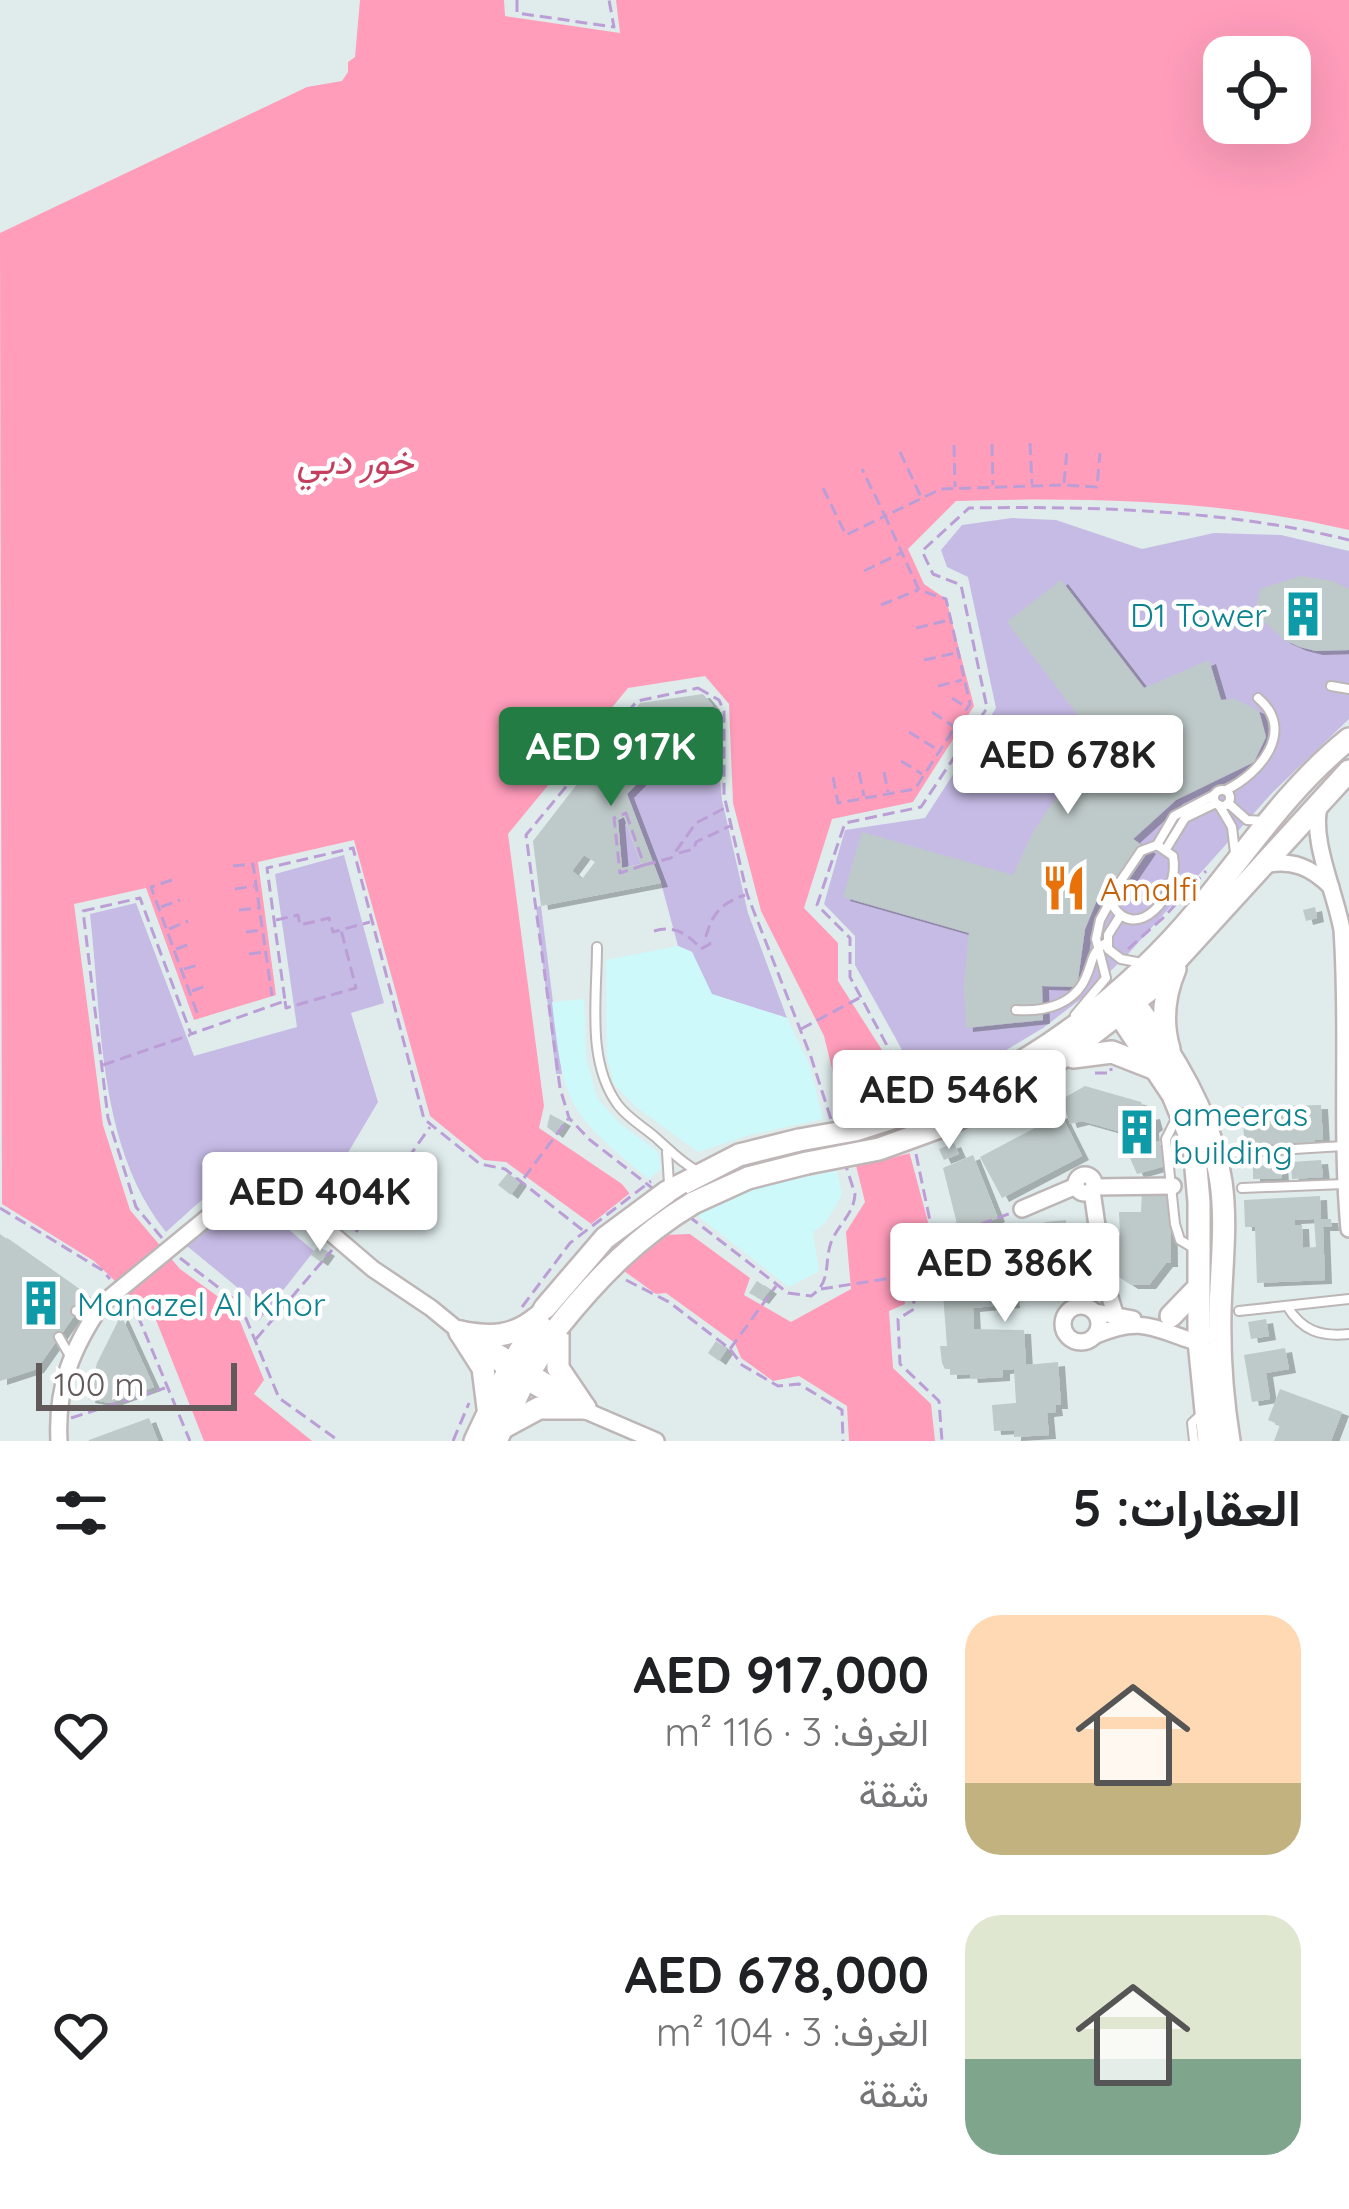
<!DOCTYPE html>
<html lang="ar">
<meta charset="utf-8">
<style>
body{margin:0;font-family:Quicksand,Vazirmatn,sans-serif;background:#f2f2f2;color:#202124;direction:rtl;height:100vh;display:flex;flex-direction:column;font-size:45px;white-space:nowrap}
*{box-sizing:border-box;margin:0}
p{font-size:39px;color:#757577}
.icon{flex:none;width:66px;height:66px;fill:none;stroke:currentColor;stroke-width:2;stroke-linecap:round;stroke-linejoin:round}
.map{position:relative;height:1441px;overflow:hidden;direction:ltr}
.drawer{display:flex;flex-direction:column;background:#fff;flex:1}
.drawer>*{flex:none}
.buttons{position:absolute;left:1203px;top:36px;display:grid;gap:24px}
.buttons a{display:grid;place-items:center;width:108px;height:108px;border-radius:24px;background:#fff;box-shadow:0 12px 48px #0002;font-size:60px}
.scale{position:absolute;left:36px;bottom:30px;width:201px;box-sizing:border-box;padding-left:12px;border:6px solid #61595a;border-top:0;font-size:33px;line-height:42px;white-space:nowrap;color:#61595a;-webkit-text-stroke:9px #fff;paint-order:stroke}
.price{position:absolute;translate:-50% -102px;padding:0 27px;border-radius:12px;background:#fff;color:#222;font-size:39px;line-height:78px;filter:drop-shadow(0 3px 6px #0008)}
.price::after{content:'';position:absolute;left:50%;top:72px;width:36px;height:27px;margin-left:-18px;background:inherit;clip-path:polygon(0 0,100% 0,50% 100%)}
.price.selected{background:#237c43;color:#fff}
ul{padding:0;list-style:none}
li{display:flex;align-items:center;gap:36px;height:300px;padding:0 48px}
li span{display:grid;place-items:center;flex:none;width:336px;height:240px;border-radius:36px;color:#555}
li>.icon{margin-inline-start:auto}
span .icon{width:144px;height:144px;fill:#fffc;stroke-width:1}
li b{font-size:51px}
h2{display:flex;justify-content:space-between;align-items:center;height:144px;padding:0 48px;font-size:51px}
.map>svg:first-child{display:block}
</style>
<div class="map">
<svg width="1349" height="1441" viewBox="0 0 1349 1441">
<defs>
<filter id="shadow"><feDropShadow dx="7" dy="4" stdDeviation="0" flood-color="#0004"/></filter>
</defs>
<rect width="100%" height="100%" fill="#e0ecec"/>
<g fill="#c6bbe5">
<polygon points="1012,518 1056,520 1142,549 1214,533 1281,535 1349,551 1349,719 1273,792 1128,954 1086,995 1043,1028 971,1071 946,1073 908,1086 901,1048 855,965 855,936 824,904 845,830 925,818 996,708 968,577 947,567 941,550 962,525"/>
<polygon points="713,706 722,800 748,913 787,1018 711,994 692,952 678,946 661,883 627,794"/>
<polygon points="624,817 641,864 622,868 618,820"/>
<path d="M 344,855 L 384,1003 L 351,1013 L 378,1102 L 320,1200 C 248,1145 222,1183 166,1232 C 97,1146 102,1019 90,914 L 136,903 L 194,1056 L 297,1027 L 275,874 Z"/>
<polygon points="541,906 562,1074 556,1074 536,907"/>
<polygon points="224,1214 274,1217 314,1251 259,1321 249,1297 187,1246"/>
</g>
<g fill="#cdf9fa">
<polygon points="678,946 692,952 712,994 787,1018 809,1064 823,1119 749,1135 698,1152 635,1106 614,1084 607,1056 606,960"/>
<path d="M 584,999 L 586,1057 L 597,1098 L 619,1123 L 658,1152 L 661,1169 L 649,1179 C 568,1112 564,1108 552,1002 Z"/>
<polygon points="837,1171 842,1195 825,1223 813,1232 819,1271 789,1287 694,1213 755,1187"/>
</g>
<path fill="#ff9dbb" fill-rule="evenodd" d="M 360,0 L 504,0 L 505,16 L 620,33 L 616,0 L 1349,0 L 1349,530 C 1225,500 1084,497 956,501 L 908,549 L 924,584 L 946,599 L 974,706 L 913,802 L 832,819 L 804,908 L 838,943 L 838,981 L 882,1050 L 928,1222 L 899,1266 L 905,1304 L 889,1311 L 893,1368 L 931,1404 L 935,1441 L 849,1441 L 847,1406 L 799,1376 L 773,1381 L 741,1358 L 735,1343 L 666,1293 L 656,1294 L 624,1271 L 590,1223 L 506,1162 L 484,1160 L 430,1116 L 354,840 L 258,862 L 276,995 L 194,1020 L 146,888 L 74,904 L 103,1125 L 130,1210 L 180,1269 L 235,1309 L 264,1380 L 254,1394 L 312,1441 L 204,1441 L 156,1320 L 94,1261 L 2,1204 L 0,233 L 307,87 L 342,81 L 348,72 L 348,62 L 355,57 ZM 1224,57 L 1290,57 L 1290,123 L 1224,123 ZM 705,676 L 729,704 L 733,803 L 761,911 L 824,1036 L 865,1202 L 846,1232 L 851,1289 L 791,1322 L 744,1295 L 750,1278 L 690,1234 L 662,1235 L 622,1184 L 539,1128 L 544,1106 L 508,834 L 628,688 Z"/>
<g fill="#e0ecec">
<polygon points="902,1101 915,1152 850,1168 837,1116"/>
<polygon points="634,1190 665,1229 617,1267 586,1228"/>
</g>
<g fill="#becac9" fill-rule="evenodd" filter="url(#shadow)">
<polygon points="1300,576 1333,581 1349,589 1349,650 1316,651 1300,647 1284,640 1260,618 1256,610 1260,589"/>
<polygon points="1061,580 1144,688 1209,660 1221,700 1235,699 1259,711 1266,737 1254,762 1176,800 1133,839 1149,850 1119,894 1104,883 1085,929 1077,987 1042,986 1043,1020 966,1028 964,985 969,933 843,897 862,832 1013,875 1033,832 1055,799 1103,748 1007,622"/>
<path d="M 703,694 L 713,706 L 627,794 L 661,883 L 541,906 L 533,841 L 640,703 ZM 624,817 L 641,864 L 622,868 L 618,820 ZM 584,855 L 595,862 L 582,879 L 572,871 Z"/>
<polygon points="1315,907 1317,918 1306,921 1303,910"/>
<polygon points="1085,1086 1141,1102 1147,1116 1153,1115 1156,1126 1152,1129 1153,1141 1159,1141 1165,1166 1137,1174 1129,1156 1137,1154 1132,1135 1082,1121 1070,1124 1062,1099"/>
<polygon points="1321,1105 1323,1140 1315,1140 1315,1145 1250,1146 1244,1136 1242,1107"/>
<polygon points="550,1114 564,1122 556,1134 547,1127"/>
<polygon points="1061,1114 1082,1156 1002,1198 980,1157"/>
<polygon points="954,1143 959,1154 944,1160 939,1149"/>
<polygon points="973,1155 998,1218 959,1232 943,1168"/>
<polygon points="1321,1160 1323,1177 1292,1179 1291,1162"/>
<polygon points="1281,1165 1282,1178 1253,1179 1253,1166"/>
<polygon points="508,1173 520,1182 511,1195 498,1185"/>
<polygon points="1142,1192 1170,1192 1171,1263 1166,1263 1149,1285 1131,1285 1105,1268 1106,1237 1120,1235 1119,1212 1141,1212"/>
<path d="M 1320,1196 L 1321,1219 L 1331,1219 L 1332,1227 L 1323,1227 L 1325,1280 L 1257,1283 L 1255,1227 L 1245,1227 L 1244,1200 ZM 1314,1219 L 1316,1247 L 1303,1248 L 1302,1225 L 1295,1225 L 1294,1220 Z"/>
<polygon points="1066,1220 1067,1238 1059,1239 1062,1283 1022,1286 1023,1295 1012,1296 1013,1304 973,1308 974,1329 1024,1330 1026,1365 1058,1362 1061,1405 1055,1405 1056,1412 1047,1413 1049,1435 1014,1437 1014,1430 994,1431 992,1405 1016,1403 1014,1369 1003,1370 1003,1377 971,1379 970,1374 950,1375 950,1369 945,1369 942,1363 940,1346 947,1346 943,1294 952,1293 950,1270 967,1269 966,1256 995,1253 994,1238 1027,1235 1026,1230 1045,1228 1045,1222"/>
<polygon points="0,1234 88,1296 37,1369 0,1381"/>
<polygon points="318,1246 328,1252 321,1262 311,1255"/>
<polygon points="757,1281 770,1290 762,1300 749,1293"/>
<polygon points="121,1315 154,1387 110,1403 88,1399 97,1363"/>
<polygon points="1266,1319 1269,1336 1251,1339 1248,1322"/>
<polygon points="716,1341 727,1349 719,1361 708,1353"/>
<polygon points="1285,1348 1289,1369 1266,1373 1270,1399 1252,1402 1244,1355"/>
<polygon points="1280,1389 1342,1412 1331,1441 1274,1441 1280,1425 1268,1420"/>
<polygon points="149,1418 158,1441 89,1441 89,1440"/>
</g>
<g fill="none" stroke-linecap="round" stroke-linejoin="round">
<g stroke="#bdb6b7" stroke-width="12">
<g id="lane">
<polyline points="1331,686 1349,689"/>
<circle cx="1222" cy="798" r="8"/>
<path d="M 1226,790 C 1261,773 1296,730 1258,698"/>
<polyline points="1228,803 1247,820 1265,821"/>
<polyline points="1219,805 1232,827 1235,853"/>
<path d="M 1157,845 L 1173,856 C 1181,896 1135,945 1112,904 L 1116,888 L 1141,851 Z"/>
<polyline points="1157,845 1174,816 1214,795"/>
<polyline points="1166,849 1185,818 1216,803"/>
<polyline points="1120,916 1108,935 1108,949 1121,959 1142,963"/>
<path d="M 597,947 C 597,998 586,1062 618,1105 C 628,1118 642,1126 654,1136 C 669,1149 680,1162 699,1172"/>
<path d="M 1016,1010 C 1044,1012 1074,1005 1086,977 C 1093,962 1091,951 1106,943"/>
<polyline points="1075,1015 1106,978 1096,939 1100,920 1112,898"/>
<polyline points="1177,1117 1166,1139 1175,1224 1180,1240 1197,1250"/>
<polyline points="667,1152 669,1184"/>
<polyline points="1231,1153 1343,1146"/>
<polyline points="1242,1188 1344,1184"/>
<path d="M 1287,1306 C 1302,1331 1321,1337 1349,1334"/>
<polyline points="76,1311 96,1310"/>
<polyline points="1239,1311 1349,1299"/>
<polyline points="59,1337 70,1356"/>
<polyline points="1194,1441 1192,1423 1203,1413"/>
</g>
</g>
<g stroke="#bdb6b7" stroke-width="20">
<g id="street">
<path d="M 1320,804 C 1309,837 1336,894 1342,930 C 1349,1028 1340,1130 1349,1229"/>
<path d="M 1264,865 C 1292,859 1311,867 1331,887"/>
<circle cx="1085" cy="1184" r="9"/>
<polyline points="1094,1187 1173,1186"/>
<polyline points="1092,1191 1105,1281 1116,1317"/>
<polyline points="1022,1209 1076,1186"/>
<polyline points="208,1217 243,1195 259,1192 291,1199 373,1269 431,1308 508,1371 549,1395 656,1441"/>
<circle cx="1081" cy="1324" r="18"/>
<polyline points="1096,1312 1133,1319"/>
<path d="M 1096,1335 C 1142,1316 1152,1328 1193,1341 L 1206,1335"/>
<polyline points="479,1340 571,1397"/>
<path d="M 59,1441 C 56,1387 72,1348 102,1304"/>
</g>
</g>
<g stroke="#bfb6b7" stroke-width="26">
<g id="secondary">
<path d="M 1127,994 C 1169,1047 1211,1114 1221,1182 C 1227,1225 1221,1269 1220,1312 C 1219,1355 1222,1398 1229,1441"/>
<polyline points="1113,1005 1173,1095 1194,1146 1199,1202 1199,1341 1209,1441"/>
<path d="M 1169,1049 C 1161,1022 1164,995 1175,969"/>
<polyline points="1073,1057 1112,1052 1158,1070"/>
<path d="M 937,1104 C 1038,1063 1128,994 1198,910 C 1247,851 1289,787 1349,739"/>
<polyline points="948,1124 1034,1079 1148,991 1349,771"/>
<polyline points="667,1192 739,1155 799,1140"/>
<polyline points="693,1203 748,1178 807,1163"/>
<polyline points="1171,1316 1198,1288"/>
<polyline points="558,1328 558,1368 585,1408"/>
<path d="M 460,1332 C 491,1338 513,1338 538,1317"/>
<polyline points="460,1332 483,1368 488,1408"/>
<polyline points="502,1428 539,1408 585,1408"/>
<polyline points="475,1441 508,1371 545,1308"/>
<polyline points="496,1441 524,1381 558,1327"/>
</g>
</g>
<g stroke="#bc9ed7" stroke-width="3" stroke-dasharray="12 6" stroke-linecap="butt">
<polyline points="517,0 517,13 614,27 609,0"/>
<polyline points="1030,443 1032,484"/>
<polyline points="992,444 993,485"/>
<polyline points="954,445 955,487"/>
<polyline points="900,452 921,497"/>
<polyline points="1064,483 1067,450"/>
<polyline points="823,488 846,535 885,516 862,469"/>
<polyline points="864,571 901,553"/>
<polyline points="881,605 918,590"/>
<polyline points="916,628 949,620"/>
<polyline points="924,660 956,653"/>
<polyline points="938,686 962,680"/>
<path d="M 698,688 L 719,700 L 724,711 L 724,795 L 747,894 L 811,1057 L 855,1194 C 854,1213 840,1223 832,1240 C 823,1261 833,1281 811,1296 L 788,1293 L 590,1140 L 569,1118 L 560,1088 L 526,835 L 637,701 Z"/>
<polyline points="952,698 966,707"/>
<polyline points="932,712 953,726"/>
<polyline points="909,732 938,750"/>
<polyline points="901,761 922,774"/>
<polyline points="859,772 864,796"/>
<polyline points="884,772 888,792"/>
<polyline points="833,777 838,803 915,789 970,704 946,599 919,590 885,516 941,489 1064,485 1097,487 1100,453"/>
<polygon points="626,813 644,865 620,873 614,818"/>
<polyline points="679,853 694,849 696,842 730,826"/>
<polyline points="644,865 671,858 696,823 725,808"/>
<polyline points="233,866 253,864 272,996"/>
<polyline points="172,880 151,887 199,1018"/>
<polyline points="235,889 254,886"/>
<polyline points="161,907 180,900"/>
<polyline points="239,910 258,908"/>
<polyline points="276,920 298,915 300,925 329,918 333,932 370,922"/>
<polyline points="169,929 188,921"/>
<path d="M 654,931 C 675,925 688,934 701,949 L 710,944 L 706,936 C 713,912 722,903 745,895"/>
<polyline points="246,932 261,930"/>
<polyline points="176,949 193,943"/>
<polyline points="1128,949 1164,917 1206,871"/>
<polyline points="249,954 264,952"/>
<polyline points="184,969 201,964"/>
<polyline points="192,991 208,985"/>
<polyline points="285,1001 286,1008 356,988 341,930"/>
<polyline points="801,1029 861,997"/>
<polyline points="103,1065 190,1035"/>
<polyline points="1095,1073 1111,1073 1111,1068"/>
<path d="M 917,1095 L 916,1091 L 901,1095 L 890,1051 L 850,977 L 850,938 L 817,905 L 845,823 L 921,807 L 987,708 L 961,585 L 933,574 L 922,551 L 969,508 C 1093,506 1229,510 1349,540"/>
<polyline points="916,1154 933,1235 913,1275 914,1309 898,1319 900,1364 939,1401 942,1441"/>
<polyline points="524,1178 568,1119"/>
<polyline points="0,1208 102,1270 110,1279"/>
<polyline points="356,1232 430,1127"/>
<polyline points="162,1238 136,1207 108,1118 83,911 140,898 191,1034 285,1001 267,868 353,848 424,1119 480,1164 505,1169 585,1232"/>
<polyline points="930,1243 1011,1213"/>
<polyline points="180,1258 240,1304 279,1398 339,1441"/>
<polyline points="626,1280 669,1302 730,1349 742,1365 778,1386 799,1384 842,1410 843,1441"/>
<polyline points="821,1289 911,1275"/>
<polyline points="128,1300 135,1309 190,1441"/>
<polyline points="256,1339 332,1250"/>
<polyline points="730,1349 776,1286"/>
<polyline points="71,1418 165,1388"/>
<polyline points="453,1441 469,1403"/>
</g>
<use href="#lane" stroke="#fff" stroke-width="8"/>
<use href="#street" stroke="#fff" stroke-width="15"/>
<use href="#secondary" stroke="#fff" stroke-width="21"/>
<g stroke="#bdb6b7" stroke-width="20" stroke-linecap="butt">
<polyline id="street-bridge" points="102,1304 208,1217"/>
</g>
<g stroke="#bfb6b7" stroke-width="26" stroke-linecap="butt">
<g id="secondary-bridge">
<polyline points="799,1140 855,1130 937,1104"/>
<polyline points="807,1163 879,1149 948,1124"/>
<polyline points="545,1308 605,1238 667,1192"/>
<path d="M 558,1327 C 598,1277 638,1236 693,1203"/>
</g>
</g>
<polyline stroke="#bc9ed7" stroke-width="3" stroke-dasharray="12 6" stroke-linecap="butt" points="522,1307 570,1243 651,1181"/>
<use href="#street-bridge" stroke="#fff" stroke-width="15"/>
<use href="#secondary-bridge" stroke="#fff" stroke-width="21"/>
</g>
<defs>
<g id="building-bare" transform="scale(3.6)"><path d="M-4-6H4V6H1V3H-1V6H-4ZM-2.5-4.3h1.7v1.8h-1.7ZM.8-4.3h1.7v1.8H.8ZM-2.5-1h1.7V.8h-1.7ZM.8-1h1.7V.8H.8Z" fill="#0f9aa8" stroke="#fff" stroke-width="2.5" paint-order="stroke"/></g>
<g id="restaurant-bare" transform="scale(3.6)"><path d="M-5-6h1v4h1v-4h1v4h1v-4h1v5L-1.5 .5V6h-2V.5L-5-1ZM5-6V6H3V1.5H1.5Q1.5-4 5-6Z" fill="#e8710a" stroke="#fff" stroke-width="2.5" paint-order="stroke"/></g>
</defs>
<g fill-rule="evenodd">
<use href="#building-bare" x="1303" y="614"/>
<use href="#restaurant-bare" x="1064" y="888"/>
<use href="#building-bare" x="1137" y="1132"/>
<use href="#building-bare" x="41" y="1303"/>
</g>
<g text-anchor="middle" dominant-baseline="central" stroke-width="9" stroke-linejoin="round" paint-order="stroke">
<g font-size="33" fill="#0d838f" stroke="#fff" text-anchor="start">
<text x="1267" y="614" text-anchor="end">D1 Tower</text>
<text x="1173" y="1113">ameeras<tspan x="1173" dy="38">building</tspan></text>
<text x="77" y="1303">Manazel Al Khor</text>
</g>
<g font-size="33" fill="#c56008" stroke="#fff" text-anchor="start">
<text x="1100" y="888">Amalfi</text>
</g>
<g font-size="36" font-style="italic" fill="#c43e5d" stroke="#fff">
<text x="355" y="460">خور دبي</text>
</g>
</g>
</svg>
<div class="buttons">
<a><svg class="icon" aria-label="locate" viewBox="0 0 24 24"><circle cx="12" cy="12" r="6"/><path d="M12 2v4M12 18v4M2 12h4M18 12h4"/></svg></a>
</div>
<div class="scale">100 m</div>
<b class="price selected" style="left:611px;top:809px">AED 917K</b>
<b class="price" style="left:1068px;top:817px">AED 678K</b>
<b class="price" style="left:949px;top:1152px">AED 546K</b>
<b class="price" style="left:320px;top:1254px">AED 404K</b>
<b class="price" style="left:1005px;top:1325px">AED 386K</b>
</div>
<section class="drawer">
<h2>العقارات: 5<svg class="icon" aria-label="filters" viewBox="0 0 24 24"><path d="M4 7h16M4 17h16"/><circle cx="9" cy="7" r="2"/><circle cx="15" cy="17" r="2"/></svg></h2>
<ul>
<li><span style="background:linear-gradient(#ffd9b3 70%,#c2b280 0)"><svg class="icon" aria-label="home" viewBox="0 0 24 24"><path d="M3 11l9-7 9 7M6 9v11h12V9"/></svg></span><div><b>AED 917,000</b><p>الغرف: 3 · 116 m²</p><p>شقة</p></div><svg class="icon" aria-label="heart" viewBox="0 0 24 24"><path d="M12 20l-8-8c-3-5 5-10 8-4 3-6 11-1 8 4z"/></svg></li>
<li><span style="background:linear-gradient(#dfe7d0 60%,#7fa58c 0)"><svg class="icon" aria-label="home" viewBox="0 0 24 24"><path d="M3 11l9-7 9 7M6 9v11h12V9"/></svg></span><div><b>AED 678,000</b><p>الغرف: 3 · 104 m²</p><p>شقة</p></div><svg class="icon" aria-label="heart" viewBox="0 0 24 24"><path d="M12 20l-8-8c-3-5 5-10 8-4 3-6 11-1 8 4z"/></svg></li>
</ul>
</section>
